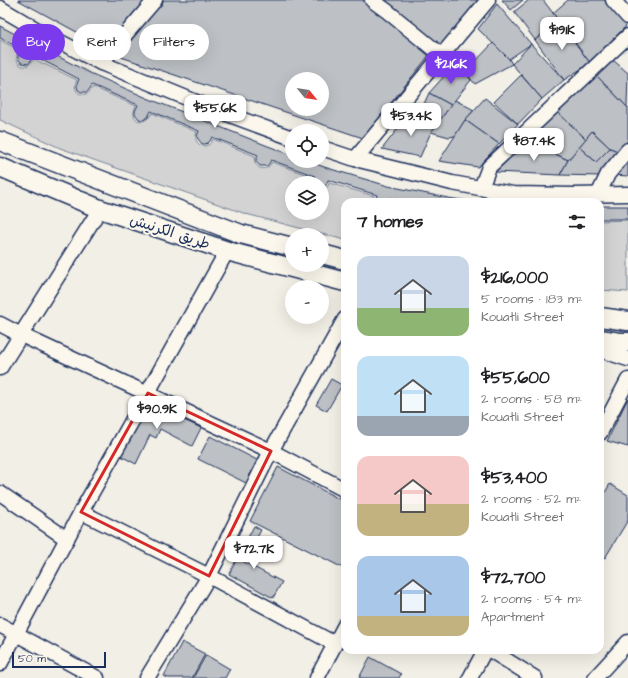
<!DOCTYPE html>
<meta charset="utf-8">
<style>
body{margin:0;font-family:"Architects Daughter","Playpen Sans Arabic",sans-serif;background:#f6f6f6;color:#202124;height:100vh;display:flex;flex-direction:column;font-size:15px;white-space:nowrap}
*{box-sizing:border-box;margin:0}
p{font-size:13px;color:#757577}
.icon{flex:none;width:22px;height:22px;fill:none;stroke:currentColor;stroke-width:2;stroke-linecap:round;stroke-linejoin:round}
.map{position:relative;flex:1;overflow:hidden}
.sheet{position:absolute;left:341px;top:198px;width:263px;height:456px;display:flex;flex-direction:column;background:#fff;border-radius:12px;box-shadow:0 4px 16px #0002}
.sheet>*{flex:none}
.hud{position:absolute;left:12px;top:24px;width:269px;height:36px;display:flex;gap:8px}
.needle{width:26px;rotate:120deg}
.tools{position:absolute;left:285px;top:72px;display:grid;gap:8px}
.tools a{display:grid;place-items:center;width:44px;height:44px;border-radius:50%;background:#fff;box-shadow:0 4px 16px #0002;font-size:20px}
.scale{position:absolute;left:12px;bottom:10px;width:94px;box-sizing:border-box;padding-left:4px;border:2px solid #1b2f5e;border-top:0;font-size:11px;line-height:14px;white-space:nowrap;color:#1b2f5e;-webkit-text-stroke:3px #fbf7ec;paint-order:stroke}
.price{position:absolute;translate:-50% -34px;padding:0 9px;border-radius:8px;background:#fff;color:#222;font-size:13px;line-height:26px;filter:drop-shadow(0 1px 2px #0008)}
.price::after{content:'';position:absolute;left:50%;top:24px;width:12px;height:9px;margin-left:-6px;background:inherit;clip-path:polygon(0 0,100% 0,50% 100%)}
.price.current{background:#7c3aed;color:#fff}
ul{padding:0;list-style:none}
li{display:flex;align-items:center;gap:12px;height:100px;padding:0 16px}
li span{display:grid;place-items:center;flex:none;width:112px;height:80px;border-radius:12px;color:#555}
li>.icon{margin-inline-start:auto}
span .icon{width:48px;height:48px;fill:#fffc;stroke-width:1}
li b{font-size:17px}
h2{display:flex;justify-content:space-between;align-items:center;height:48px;padding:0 16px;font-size:17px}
.tag{padding:0 14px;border-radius:18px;background:#fff;box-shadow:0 4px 16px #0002;font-size:14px;line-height:36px}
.tag.current{background:#7c3aed;color:#fff}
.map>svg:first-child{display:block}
</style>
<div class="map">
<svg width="628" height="678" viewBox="0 0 628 678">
<rect width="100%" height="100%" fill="#f2efe6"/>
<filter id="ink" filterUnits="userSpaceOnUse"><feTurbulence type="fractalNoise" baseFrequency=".025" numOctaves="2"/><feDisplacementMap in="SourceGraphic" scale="8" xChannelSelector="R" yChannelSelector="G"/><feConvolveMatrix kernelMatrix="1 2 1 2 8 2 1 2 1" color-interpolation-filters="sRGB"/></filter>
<g filter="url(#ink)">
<g fill="#d2d3d2" stroke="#768198">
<path d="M 0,40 L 19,50 C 11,64 26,73 34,59 L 77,80 C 70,93 86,101 93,87 L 136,106 C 128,120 144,128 152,113 L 197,132 C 191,145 208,152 213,139 L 255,156 C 252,168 266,174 272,162 L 313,177 L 312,180 L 312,183 L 292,183 L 292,213 L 322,213 L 322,190 L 328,186 L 329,183 L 374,196 L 374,202 L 345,202 L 345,240 L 246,214 L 60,148 L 0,120 Z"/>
<polygon points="628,220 628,292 600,290 600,221"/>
</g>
<g fill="#bdc0c4" stroke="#1b2f5e" fill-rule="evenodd">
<polygon points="18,0 145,0 106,48"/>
<path d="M 164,0 L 362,0 L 431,53 L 363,138 L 118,56 ZM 292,79 L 322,79 L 322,109 L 292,109 Z"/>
<polygon points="383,0 480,0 441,47"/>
<polygon points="502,0 523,0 511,10"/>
<polygon points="529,0 543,0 559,21 535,40 514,12"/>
<polygon points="568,0 606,0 627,25 590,63 553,13"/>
<polygon points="497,4 531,44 509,59 478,29"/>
<polygon points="559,21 590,63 564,80 535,40"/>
<polygon points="0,26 32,43 90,73 147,98 268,146 292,155 292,161 308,161 324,167 388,186 448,198 476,202 409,202 390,198 389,202 377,202 376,198 377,195 328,180 326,185 322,188 322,183 314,183 313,180 315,176 271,160 269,164 267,166 260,166 256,162 256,159 258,155 212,137 210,141 208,143 205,144 202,144 198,139 197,136 199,131 151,111 148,117 145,119 142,120 139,119 135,114 135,111 138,105 92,85 89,90 87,92 81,92 78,90 77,87 77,84 79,79 34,56 30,62 28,64 21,63 18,58 18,55 21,49 0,38"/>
<polygon points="493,43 509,59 512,64 475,84 457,62 468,56 475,62"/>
<polygon points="531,44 564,80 542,99 512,64"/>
<polygon points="613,60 628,73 627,107 596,75"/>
<polygon points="457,62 471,80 451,105 429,93"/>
<polygon points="521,75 542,99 518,124 494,102"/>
<polygon points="596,75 628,108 628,140 620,152 610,148 592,131 586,139 556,111"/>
<polygon points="429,93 451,105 436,126 418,117"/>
<polygon points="485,98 518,124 499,144 465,120"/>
<polygon points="455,100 474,110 465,120 455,136 449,137 431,132"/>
<polygon points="556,111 586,139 568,160 529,142"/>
<polygon points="410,113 436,126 431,132 420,157 382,149"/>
<polygon points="465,120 499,144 478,167 439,161"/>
<polygon points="592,131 610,148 596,162 579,147"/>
<polygon points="529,142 568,160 560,175 495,172 514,152"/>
<polygon points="579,147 596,162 610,148 620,152 600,176 560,175 568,160"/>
<polygon points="628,154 628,176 614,175"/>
<rect x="600" y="206" width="28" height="13"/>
<polygon points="331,379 342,385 327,411 316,405"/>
<polygon points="628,398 628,447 607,441"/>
<polygon points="146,402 201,428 192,446 160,429 156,438 150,435 136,464 121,456"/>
<polygon points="210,436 257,460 246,483 198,459"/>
<polygon points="278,467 345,502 345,569 250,521"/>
<polygon points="610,484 628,495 628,520 605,558 600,555 600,501"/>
<polygon points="254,526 261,530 244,562 282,582 273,598 229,574"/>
<polygon points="182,642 205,654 192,678 168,678 164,676"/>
<polygon points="206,655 230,669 225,678 193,678"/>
<polygon points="370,657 401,674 399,678 359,678"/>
</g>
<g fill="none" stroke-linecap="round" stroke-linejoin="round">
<g stroke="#1b2f5e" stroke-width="17">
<g id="minor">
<polyline points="372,0 387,11 442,56"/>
<polyline points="613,0 628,17"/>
<polyline points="0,8 41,32 101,63 211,108 292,138"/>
<polyline points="101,63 155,0"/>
<polyline points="322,148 355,159 396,169 452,183 513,194 574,195 628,194"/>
<polyline points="355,159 488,0"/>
<polyline points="481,188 489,167 628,36"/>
<polyline points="598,195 608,174 628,150"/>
<polyline points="0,324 21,335 271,451 345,490"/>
<polyline points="600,350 628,359"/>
<polyline points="0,368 100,209"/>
<polyline points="600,433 628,380"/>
<polyline points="0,493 67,539"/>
<polyline points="81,512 209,576 335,644"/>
<polyline points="0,625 97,678"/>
<polyline points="490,650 535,678"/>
<polyline points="0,664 81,512 227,251"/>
<polyline points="147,678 209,576 271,451 345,319"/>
<polyline points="317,678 345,625"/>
<polyline points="470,678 485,650"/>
<polyline points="595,678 628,642"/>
</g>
</g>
<g stroke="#1b2f5e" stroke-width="21">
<g id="major">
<polyline points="0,141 241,234 292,247"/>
<polyline points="0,167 100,209 231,252 345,282"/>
<polyline points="322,254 345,260"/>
<polyline points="600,317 628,321"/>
<polyline points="600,339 620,342 628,342"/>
</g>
</g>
<use href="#minor" stroke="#fbf7ec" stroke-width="14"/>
<use href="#major" stroke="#fbf7ec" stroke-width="18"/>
</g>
</g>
<path fill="none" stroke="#d62828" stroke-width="3" stroke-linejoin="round" d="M 148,393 L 271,451 L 209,576 L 81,512 Z"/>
<g text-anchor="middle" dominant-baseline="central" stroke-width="4" stroke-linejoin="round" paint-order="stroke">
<g font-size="15" fill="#1b2f5e" stroke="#fbf7ec">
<text transform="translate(170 232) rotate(18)">طريق الكرنيش</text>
</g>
</g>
</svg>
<div class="tools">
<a><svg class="needle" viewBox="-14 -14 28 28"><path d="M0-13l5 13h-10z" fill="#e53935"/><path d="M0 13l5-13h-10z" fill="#757577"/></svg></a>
<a><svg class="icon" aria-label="locate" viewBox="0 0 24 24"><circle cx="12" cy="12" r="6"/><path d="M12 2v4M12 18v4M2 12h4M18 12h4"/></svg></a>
<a><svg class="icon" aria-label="layers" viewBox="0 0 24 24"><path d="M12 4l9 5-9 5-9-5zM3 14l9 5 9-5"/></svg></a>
<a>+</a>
<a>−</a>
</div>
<div class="scale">50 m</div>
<b class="price" style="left:562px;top:51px">$191K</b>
<b class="price current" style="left:451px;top:85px">$216K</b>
<b class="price" style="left:215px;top:129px">$55.6K</b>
<b class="price" style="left:411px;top:137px">$53.4K</b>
<b class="price" style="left:534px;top:162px">$87.4K</b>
<b class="price" style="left:157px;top:430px">$90.9K</b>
<b class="price" style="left:254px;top:570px">$72.7K</b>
<div class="hud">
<a class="tag current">Buy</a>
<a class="tag">Rent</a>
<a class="tag">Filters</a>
</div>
<section class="sheet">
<h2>7 homes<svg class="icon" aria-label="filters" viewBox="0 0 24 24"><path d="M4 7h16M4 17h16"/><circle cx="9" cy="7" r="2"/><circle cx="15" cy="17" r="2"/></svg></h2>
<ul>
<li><span style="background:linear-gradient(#c9d6e8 65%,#8fb573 0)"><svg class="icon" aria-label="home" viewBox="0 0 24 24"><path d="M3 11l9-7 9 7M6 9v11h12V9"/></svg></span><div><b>$216,000</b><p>5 rooms · 183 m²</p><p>Kouatli Street</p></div></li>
<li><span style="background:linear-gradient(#bfe0f5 75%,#9aa5b1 0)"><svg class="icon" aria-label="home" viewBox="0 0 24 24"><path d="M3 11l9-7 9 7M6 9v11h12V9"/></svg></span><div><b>$55,600</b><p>2 rooms · 58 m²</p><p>Kouatli Street</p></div></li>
<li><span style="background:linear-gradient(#f6c9c9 60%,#c2b280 0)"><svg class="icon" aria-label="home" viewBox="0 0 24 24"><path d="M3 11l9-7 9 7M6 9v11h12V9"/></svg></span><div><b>$53,400</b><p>2 rooms · 52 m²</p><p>Kouatli Street</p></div></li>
<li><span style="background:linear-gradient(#a9c7e8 75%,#c2b280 0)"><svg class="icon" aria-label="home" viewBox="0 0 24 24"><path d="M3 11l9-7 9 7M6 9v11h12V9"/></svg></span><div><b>$72,700</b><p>2 rooms · 54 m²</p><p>Apartment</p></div></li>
</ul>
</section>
</div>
